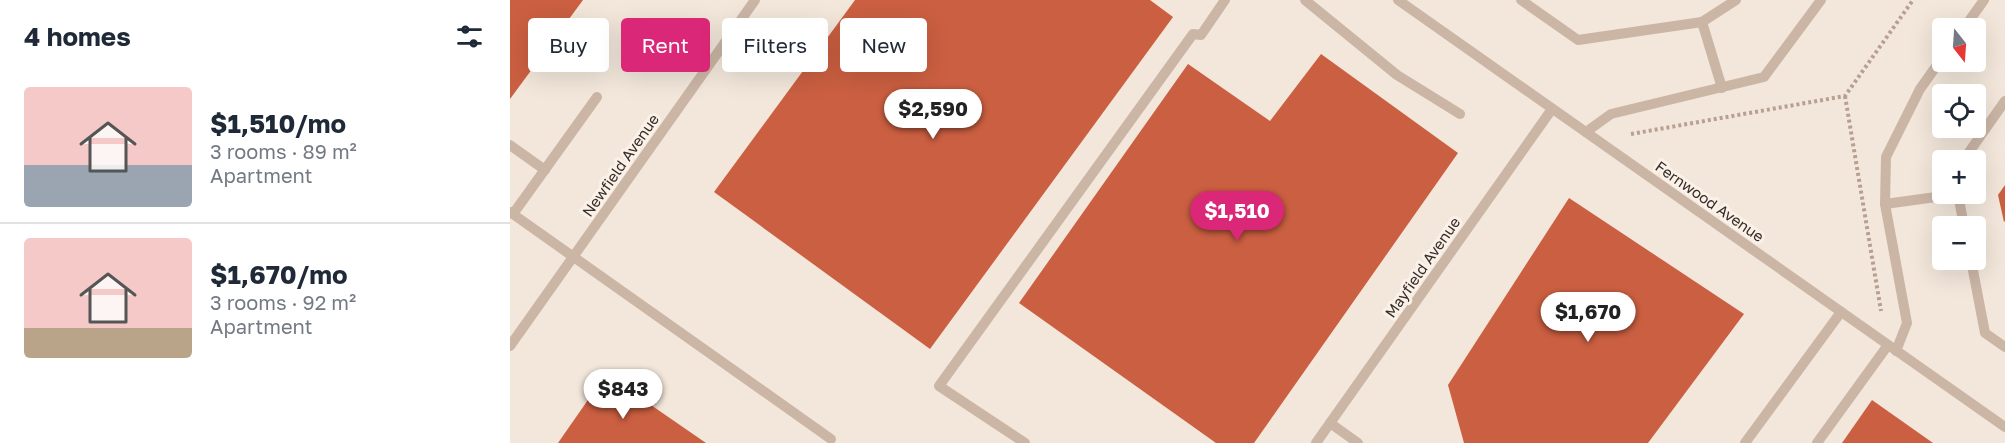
<!DOCTYPE html>
<meta charset="utf-8">
<style>
body{margin:0;font-family:"Golos Text",sans-serif;background:#f6f6f7;color:#1f2937;height:100vh;display:flex;flex-direction:column;font-size:22px;white-space:nowrap}
*{box-sizing:border-box;margin:0}
p{font-size:20px;color:#747a83}
.icon{flex:none;width:33px;height:33px;fill:none;stroke:currentColor;stroke-width:2;stroke-linecap:round;stroke-linejoin:round}
.map{position:relative;flex:1;overflow:hidden}
.sheet{display:flex;flex-direction:column;background:#fff;width:510px}
.sheet>*{flex:none}
.hud{position:absolute;left:18px;top:18px;width:570px;height:54px;display:flex;gap:12px}
.needle{width:39px;rotate:163deg}
.tools{position:absolute;left:1422px;top:18px;display:grid;gap:12px}
.tools a{display:grid;place-items:center;width:54px;height:54px;border-radius:6px;background:#fff;box-shadow:0 6px 24px #0002;font-size:30px}
.price{position:absolute;translate:-50% -51px;padding:0 14px;border-radius:21px;background:#fff;color:#222;font-size:20px;line-height:39px;filter:drop-shadow(0 2px 3px #0008)}
.price::after{content:'';position:absolute;left:50%;top:36px;width:18px;height:14px;margin-left:-9px;background:inherit;clip-path:polygon(0 0,100% 0,50% 100%)}
.price.selected{background:#db2777;color:#fff}
ul{padding:0;list-style:none}
li{display:flex;align-items:center;gap:18px;height:150px;padding:0 24px}
li+li{border-top:2px solid #e0e1e3}
li span{display:grid;place-items:center;flex:none;width:168px;height:120px;border-radius:6px;color:#555}
li>.icon{margin-inline-start:auto}
span .icon{width:72px;height:72px;fill:#fffc;stroke-width:1}
li b{font-size:26px}
h2{display:flex;justify-content:space-between;align-items:center;height:72px;padding:0 24px;font-size:26px}
.chip{padding:0 21px;border-radius:6px;background:#fff;box-shadow:0 6px 24px #0002;font-size:21px;line-height:54px}
.chip.selected{background:#db2777;color:#fff}
main{display:flex;flex:1;min-height:0}
.map>svg:first-child{display:block}
</style>
<main>
<section class="sheet">
<h2>4 homes<svg class="icon" aria-label="filters" viewBox="0 0 24 24"><path d="M4 7h16M4 17h16"/><circle cx="9" cy="7" r="2"/><circle cx="15" cy="17" r="2"/></svg></h2>
<ul>
<li><span style="background:linear-gradient(#f6c9c9 65%,#9aa5b1 0)"><svg class="icon" aria-label="home" viewBox="0 0 24 24"><path d="M3 11l9-7 9 7M6 9v11h12V9"/></svg></span><div><b>$1,510/mo</b><p>3 rooms · 89 m²</p><p>Apartment</p></div></li>
<li><span style="background:linear-gradient(#f6c9c9 75%,#b9a48a 0)"><svg class="icon" aria-label="home" viewBox="0 0 24 24"><path d="M3 11l9-7 9 7M6 9v11h12V9"/></svg></span><div><b>$1,670/mo</b><p>3 rooms · 92 m²</p><p>Apartment</p></div></li>
</ul>
</section>
<div class="map">
<svg width="1495" height="443" viewBox="0 0 1495 443">
<rect width="100%" height="100%" fill="#f3e7db"/>
<g fill="#cb5f41">
<polygon points="0,0 73,0 0,99"/>
<polygon points="345,0 640,0 663,17 420,349 204,192"/>
<polygon points="811,54 948,153 744,443 706,443 509,303 678,64 760,121"/>
<polygon points="1495,185 1495,221 1494,222 1488,195"/>
<polygon points="1059,198 1234,314 1138,443 954,443 938,385"/>
<polygon points="96,374 196,443 48,443"/>
<polygon points="1362,400 1423,443 1332,443"/>
</g>
<g fill="none" stroke-linecap="round" stroke-linejoin="round">
<g stroke="#b7a091" stroke-width="4" stroke-dasharray="3 3" stroke-linecap="butt">
<polyline points="1335,96 1371,311"/>
<polyline points="1121,134 1335,96 1403,0"/>
</g>
<g stroke="#cbb6a6" stroke-width="10">
<polyline points="795,0 887,75 950,114"/>
<polyline points="888,0 1495,427"/>
<polyline points="1011,0 1068,40 1192,22 1212,88"/>
<polyline points="1192,22 1226,0"/>
<polyline points="1454,28 1474,0"/>
<polyline points="1076,132 1101,114 1254,77 1311,0"/>
<polyline points="0,145 35,170"/>
<polyline points="1456,160 1457,155 1495,101"/>
<polyline points="1375,204 1448,194 1454,226"/>
<polyline points="0,212 321,439"/>
<polyline points="3,214 87,97"/>
<polyline points="1461,260 1475,333 1495,347"/>
<polyline points="0,346 245,0"/>
<polyline points="1386,351 1397,323 1375,204 1376,157 1410,89 1432,58"/>
<polyline points="820,423 848,443"/>
<polyline points="515,443 429,386 683,34 691,35 715,0"/>
<polyline points="806,443 1042,109"/>
<polyline points="1235,443 1331,312"/>
<polyline points="1307,443 1378,345"/>
</g>
</g>
<g text-anchor="middle" dominant-baseline="central" stroke-width="6" stroke-linejoin="round" paint-order="stroke">
<g font-size="15" fill="#372c27" stroke="#faf1e8">
<text transform="translate(110 165) rotate(-55)">Newfield Avenue</text>
<text transform="translate(1200 201) rotate(35)">Fernwood Avenue</text>
<text transform="translate(912 267) rotate(-55)">Mayfield Avenue</text>
</g>
</g>
</svg>
<div class="tools">
<a><svg class="needle" viewBox="-14 -14 28 28"><path d="M0-13l5 13h-10z" fill="#e53935"/><path d="M0 13l5-13h-10z" fill="#747a83"/></svg></a>
<a><svg class="icon" aria-label="locate" viewBox="0 0 24 24"><circle cx="12" cy="12" r="6"/><path d="M12 2v4M12 18v4M2 12h4M18 12h4"/></svg></a>
<a>+</a>
<a>−</a>
</div>
<b class="price" style="left:423px;top:140px">$2,590</b>
<b class="price selected" style="left:727px;top:242px">$1,510</b>
<b class="price" style="left:1078px;top:343px">$1,670</b>
<b class="price" style="left:113px;top:420px">$843</b>
<div class="hud">
<a class="chip">Buy</a>
<a class="chip selected">Rent</a>
<a class="chip">Filters</a>
<a class="chip">New</a>
</div>
</div>
</main>
